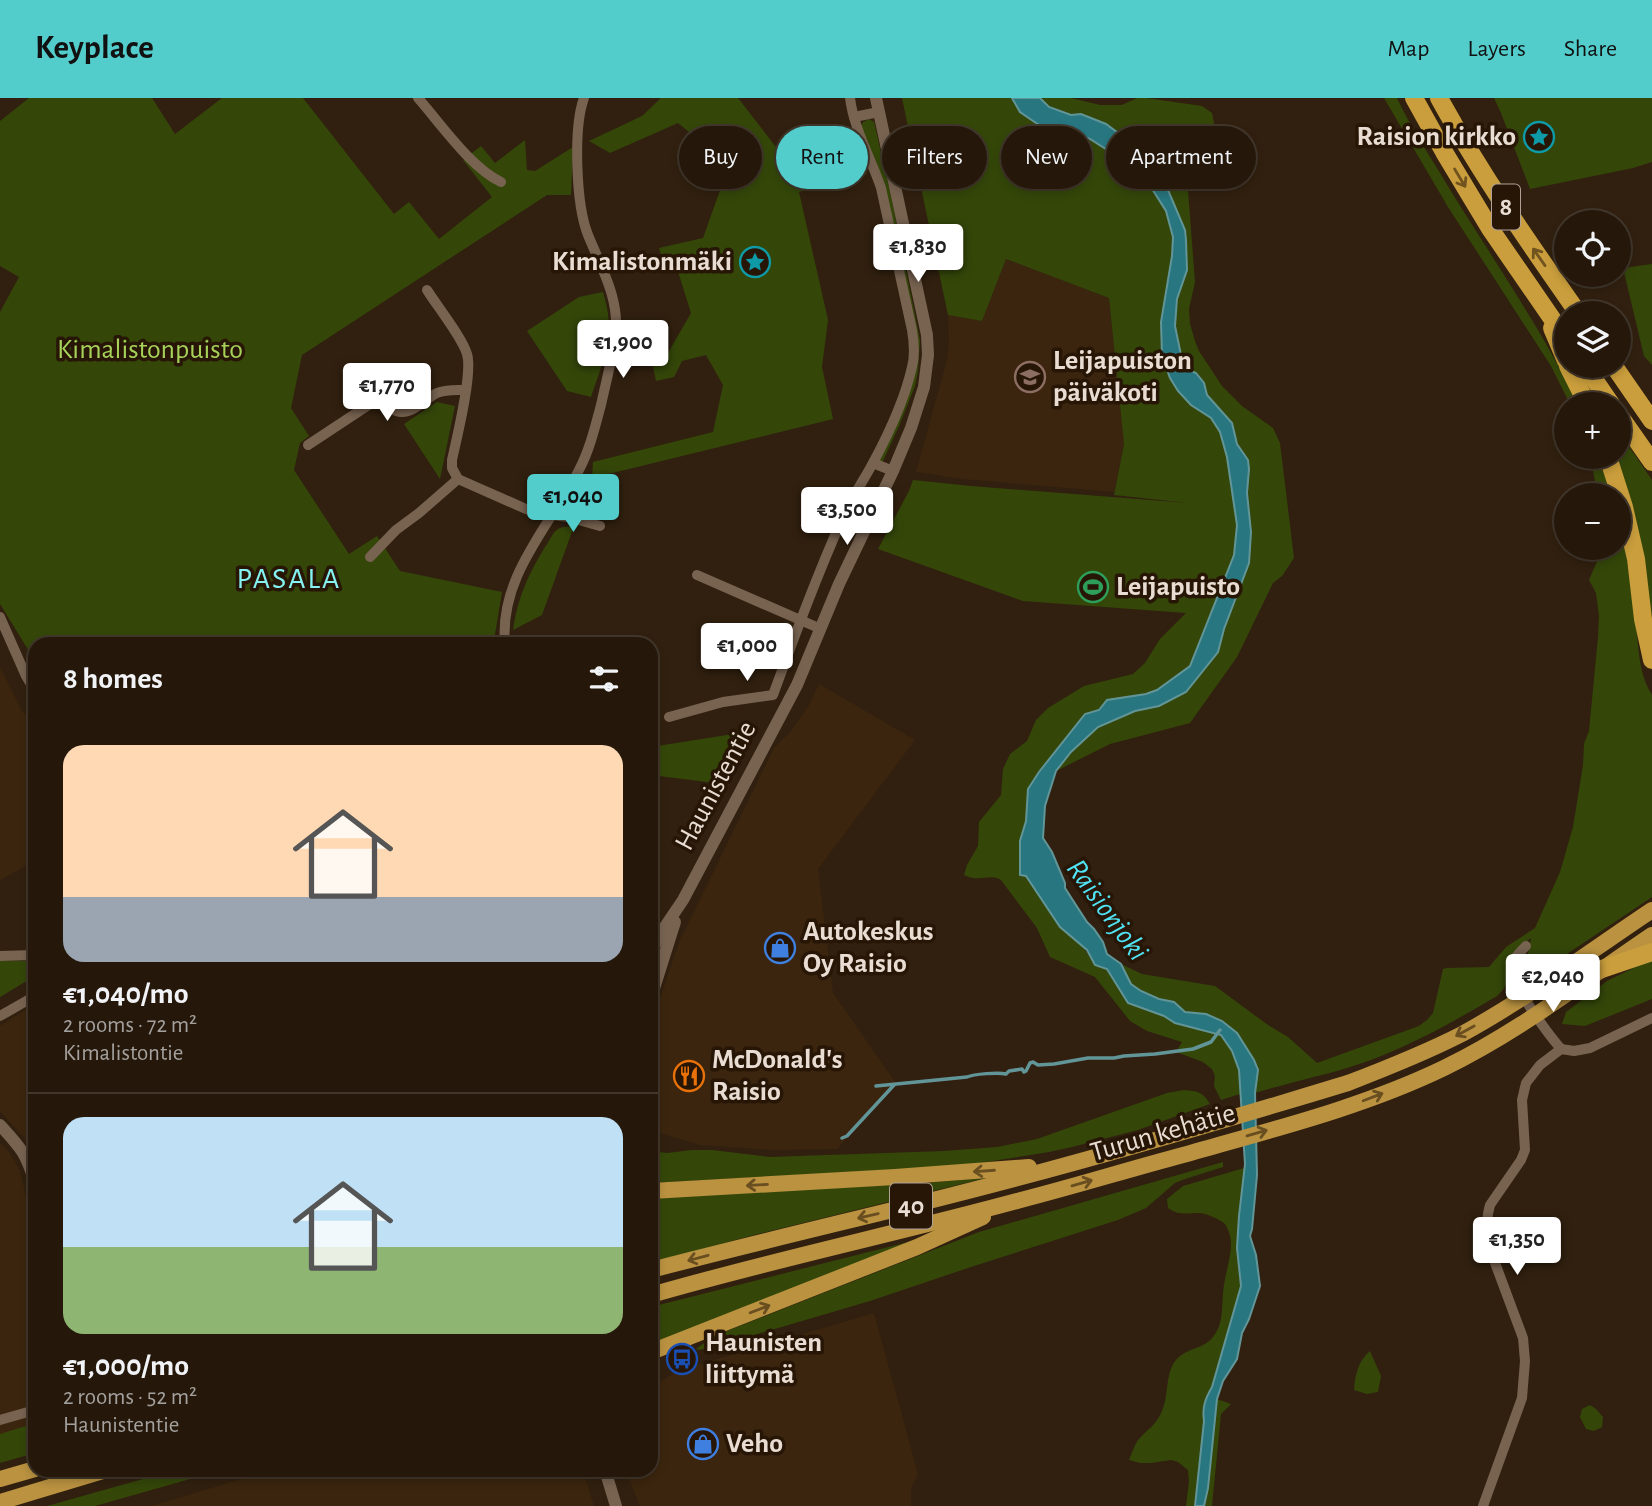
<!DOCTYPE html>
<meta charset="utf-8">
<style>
body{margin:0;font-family:"Alegreya Sans",sans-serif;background:#312519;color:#f1f3f6;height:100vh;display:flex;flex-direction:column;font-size:26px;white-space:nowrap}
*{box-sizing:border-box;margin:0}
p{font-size:23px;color:#a3a09d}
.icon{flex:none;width:38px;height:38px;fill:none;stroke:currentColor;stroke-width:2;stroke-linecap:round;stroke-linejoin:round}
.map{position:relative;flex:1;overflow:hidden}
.panel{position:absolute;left:28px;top:539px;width:630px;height:840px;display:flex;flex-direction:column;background:#25180b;border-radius:21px;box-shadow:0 4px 10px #0003,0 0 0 2px #42372c}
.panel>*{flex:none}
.hud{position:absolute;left:679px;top:28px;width:665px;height:63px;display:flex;gap:14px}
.buttons{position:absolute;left:1554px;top:112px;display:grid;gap:14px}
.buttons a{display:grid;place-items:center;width:77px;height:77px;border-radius:50%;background:#25180b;box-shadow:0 4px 10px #0003,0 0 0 2px #42372c;font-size:35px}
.price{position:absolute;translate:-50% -60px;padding:0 16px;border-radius:7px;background:#fff;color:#222;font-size:23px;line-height:46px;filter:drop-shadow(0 2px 4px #0008)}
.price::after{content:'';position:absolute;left:50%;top:42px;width:21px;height:16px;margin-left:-10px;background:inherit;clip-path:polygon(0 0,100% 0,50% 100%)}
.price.selected{background:#52cdcc;color:#111}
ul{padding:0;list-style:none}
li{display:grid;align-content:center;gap:14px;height:371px;padding:0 35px}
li+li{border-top:2px solid #42372c}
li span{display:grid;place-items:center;height:217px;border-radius:21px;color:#555}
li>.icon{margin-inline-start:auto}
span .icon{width:126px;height:126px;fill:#fffc;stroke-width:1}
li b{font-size:30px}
h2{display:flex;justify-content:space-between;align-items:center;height:84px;padding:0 35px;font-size:30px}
.chip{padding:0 24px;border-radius:32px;background:#25180b;box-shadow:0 4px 10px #0003,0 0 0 2px #42372c;font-size:24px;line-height:63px}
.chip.selected{background:#52cdcc;color:#111}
header{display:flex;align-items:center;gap:42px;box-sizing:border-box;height:98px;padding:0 35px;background:#52cdcc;color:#111}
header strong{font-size:33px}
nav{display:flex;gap:38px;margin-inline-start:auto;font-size:24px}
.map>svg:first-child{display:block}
</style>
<header>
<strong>Keyplace</strong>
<nav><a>Map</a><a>Layers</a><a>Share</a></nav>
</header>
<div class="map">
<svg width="1652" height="1408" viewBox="0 0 1652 1408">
<rect width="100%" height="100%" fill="#31200f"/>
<g fill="#3b250e">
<polygon points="1006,161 1109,200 1124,346 1114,394 963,381 916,374 947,262 949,244 948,217 982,223"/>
<polygon points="0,569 22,613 35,626 35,763 0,782"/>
<polygon points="819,586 915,642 818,771 833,895 896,985 837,1051 774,1052 700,1047 670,1038 658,1034 651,1025 651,947 654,918 679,844 774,650 791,633 809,607"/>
<polygon points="28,910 35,939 35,1052 0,1013 0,928"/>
<polygon points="0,1045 9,1054 20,1073 35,1137 35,1325 0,1336"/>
<polygon points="874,1215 918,1376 911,1390 911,1408 640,1408 625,1372 651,1372 651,1289 680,1272"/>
<polygon points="279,1372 583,1372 594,1408 151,1408 228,1385"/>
</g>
<g fill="#344709">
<polygon points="29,0 152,0 175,36 222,0 303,0 394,116 409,104 439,141 492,99 463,62 481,48 495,65 525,42 527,72 535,73 573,49 571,97 547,97 302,257 291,310 309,338 300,345 294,372 349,456 377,438 400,473 502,494 494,542 485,546 35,546 35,563 0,506 0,214 19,179 0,168 0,23"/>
<polygon points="661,0 738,0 793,71 856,53 867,76 799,94 828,222 822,269 833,321 592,380 593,364 713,334 723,287 706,257 682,263 674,279 656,283 651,259 668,255 691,215 675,164 664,166 659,150 703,140 729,67 678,25 610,55 589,43 642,18"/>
<path d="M 902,0 L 1012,0 L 1020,14 L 1046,31 L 1073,35 L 1090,41 L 1111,56 L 1132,62 L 1166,113 L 1173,139 L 1172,158 L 1161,224 L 1191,307 L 1211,320 L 1220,334 L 1227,359 L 1237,427 L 1234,457 L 1190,568 L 1157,592 L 1146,596 L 1107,602 L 1099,612 L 1085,616 L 1028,691 L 1026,723 L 1020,743 L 1026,778 L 1060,829 L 1082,847 L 1095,867 L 1107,871 L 1128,905 L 1164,918 L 1175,925 L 1222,937 L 1232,953 L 1240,973 L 1240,996 L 1221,1002 L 1214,988 L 1215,978 L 1212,971 L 1203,964 L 1176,954 L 1182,944 L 1147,933 L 1130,923 L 1095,879 L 1050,859 L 1037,830 L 1001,782 C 989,775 979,785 964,777 L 967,767 L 978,748 L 979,724 L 1001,697 L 1003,671 L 1010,656 L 1027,643 L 1036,622 L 1048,610 L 1084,588 L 1133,576 L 1145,565 L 1160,541 L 1186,515 L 1023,503 L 878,451 L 909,393 L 913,382 L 971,388 L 1189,405 L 1114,397 L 1124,346 L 1109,200 L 1006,161 L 982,223 L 948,217 Z"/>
<polygon points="1040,0 1071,0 1100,7 1122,7 1137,0 1146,0 1202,8 1212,15 1214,25 1208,53 1190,52 1187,79 1195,184 1189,211 1190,226 1195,243 1199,253 1222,288 1242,308 1273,330 1280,345 1294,460 1282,478 1273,485 1237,559 1190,625 1110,646 1056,673 1071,654 1098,629 1135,613 1159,608 1186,594 1218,553 1251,434 1247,395 1248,386 1248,362 1237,346 1232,325 1207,297 1204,285 1196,275 1189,272 1181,257 1175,228 1185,132 1168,92 1166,77 1151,62 1143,57 1125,40 1106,26 1081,16 1071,17 1049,9"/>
<path d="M 1384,0 L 1397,0 C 1409,26 1425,50 1440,75 C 1486,152 1539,225 1578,306 L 1570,306 L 1551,268 L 1448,109 Z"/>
<polygon points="1494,0 1652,0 1652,64 1633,70 1530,91 1501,15"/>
<polygon points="869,21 874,24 890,93 920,242 918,273 915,288 899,328 882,365 878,364 917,244 861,29 863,24"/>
<polygon points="1652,166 1652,267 1644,258 1623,170"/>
<path d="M 603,194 C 605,201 607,209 608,216 C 612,245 600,272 591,299 L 567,293 L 527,233 L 579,199 Z"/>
<polygon points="437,304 455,308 440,381 404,326"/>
<polygon points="1619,334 1652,382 1652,534 1614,359 1619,359"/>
<polygon points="1590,359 1599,359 1611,397 1598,397"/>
<path d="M 1619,427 C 1627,456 1631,487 1635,518 C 1639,544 1637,574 1652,597 L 1652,799 L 1534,878 C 1524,882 1512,878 1519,865 C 1521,862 1525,860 1527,857 C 1530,853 1530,844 1531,840 C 1521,847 1509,860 1507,872 C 1505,886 1509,887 1497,898 C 1456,922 1416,945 1371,962 C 1333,976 1294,983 1255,995 L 1258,972 L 1254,962 L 1237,935 L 1222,923 L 1206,916 L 1185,914 L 1174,904 L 1159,901 L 1141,893 L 1131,886 L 1121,866 L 1142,876 L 1215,888 L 1268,927 L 1288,939 L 1317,965 L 1419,928 L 1427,922 L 1433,915 L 1443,871 L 1447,870 L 1489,869 L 1506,849 L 1535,830 L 1560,774 L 1573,729 L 1583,667 L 1584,646 L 1589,633 L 1598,539 L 1599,518 L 1596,495 L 1589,482 L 1602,452 L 1604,450 L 1619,450 Z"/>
<path d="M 574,428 L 542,517 L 513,532 C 518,499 528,477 545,449 C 549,444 552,435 558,431 C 563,428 568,429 574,428 Z"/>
<polygon points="746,634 715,685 651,677 651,649"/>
<polygon points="1652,861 1652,901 1585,928 1562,926 1566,914 1607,883"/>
<polygon points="0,863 35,863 35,878 0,899"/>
<path d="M 1184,992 C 1198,993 1203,994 1210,1006 L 1138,1032 L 1072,1049 L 1049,1054 L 961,1068 L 651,1085 L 651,1053 L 667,1055 L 692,1052 L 712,1052 L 770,1059 L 944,1053 L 997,1049 L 1037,1041 L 1167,995 Z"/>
<polygon points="1223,1064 1223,1069 1182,1082 1175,1085 1146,1110 1118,1122 971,1169 870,1203 713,1249 699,1252 696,1251 714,1238 979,1134"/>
<path d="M 1244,1070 L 1239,1118 L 1237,1150 L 1241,1188 L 1212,1289 C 1205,1301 1203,1310 1204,1323 L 1195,1408 L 1186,1408 L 1189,1384 L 1188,1372 L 1178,1364 L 1171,1362 L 1151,1365 L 1140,1365 L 1129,1362 C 1132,1355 1134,1348 1138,1342 C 1147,1332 1157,1326 1162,1313 C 1169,1298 1165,1275 1176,1262 C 1186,1250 1204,1251 1213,1239 C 1225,1224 1221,1205 1224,1187 C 1226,1173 1231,1159 1231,1145 C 1231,1139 1228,1129 1224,1125 C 1219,1121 1205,1115 1199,1115 C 1187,1115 1179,1118 1168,1110 L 1167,1101 L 1183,1088 Z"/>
<polygon points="986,1080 754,1137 651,1165 651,1100 926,1085"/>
<polygon points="912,1143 651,1247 651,1209"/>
<path d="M 1370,1253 L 1381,1278 L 1378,1294 L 1367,1296 L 1354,1292 C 1355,1277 1358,1263 1370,1253 Z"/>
<polygon points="1217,1301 1231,1306 1221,1316 1212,1408 1204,1408 1208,1390"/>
<polygon points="1590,1307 1596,1311 1603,1319 1602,1329 1594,1333 1586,1331 1580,1319 1582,1311"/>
<polygon points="35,1325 35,1355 0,1365 0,1336"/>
<polygon points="175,1372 222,1372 95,1408 47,1408"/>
</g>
<path fill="#28767f" stroke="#629598" stroke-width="2" d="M 1012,0 L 1040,0 L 1049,9 L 1071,17 L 1081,16 L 1106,26 L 1125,40 L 1137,54 L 1151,62 L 1166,77 L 1168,92 L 1185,132 L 1186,142 L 1187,172 L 1177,201 L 1175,228 L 1181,257 L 1189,272 L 1196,275 L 1204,285 L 1207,297 L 1232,325 L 1237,346 L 1248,362 L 1249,371 L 1247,395 L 1251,434 L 1249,465 L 1224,531 L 1218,554 L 1186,594 L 1159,608 L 1135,613 L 1098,629 L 1071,654 L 1056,673 L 1045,708 L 1043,740 L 1052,754 L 1065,785 L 1065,790 L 1087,824 L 1094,831 L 1103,844 L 1107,856 L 1121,866 L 1131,886 L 1141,893 L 1159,901 L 1174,904 L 1185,914 L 1206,916 L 1222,923 L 1237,935 L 1254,962 L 1258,972 L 1255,995 L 1257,1077 L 1252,1131 L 1250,1138 L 1256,1157 L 1260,1188 L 1249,1221 L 1242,1235 L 1237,1261 L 1223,1283 L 1217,1301 L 1208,1390 L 1204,1408 L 1195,1408 L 1204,1323 C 1202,1310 1205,1301 1212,1289 L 1241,1188 L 1237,1150 L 1239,1118 L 1245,1066 L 1239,972 L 1232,953 L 1221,937 L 1175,925 L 1164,918 L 1128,905 L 1107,871 L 1095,867 L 1087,852 L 1060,829 L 1026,778 L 1020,777 L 1020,743 L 1026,723 L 1028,691 L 1039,674 L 1085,616 L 1099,612 L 1107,602 L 1146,596 L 1157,592 L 1190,568 L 1234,457 L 1237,427 L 1227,359 L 1220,334 L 1211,320 L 1191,307 L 1178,293 L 1170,280 L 1162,257 L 1161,224 L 1172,158 L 1173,139 L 1166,113 L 1147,83 L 1129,66 L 1090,41 L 1073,35 L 1046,31 L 1036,25 L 1020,14 Z"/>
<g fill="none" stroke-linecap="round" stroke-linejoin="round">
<g stroke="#629598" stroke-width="3.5">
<path d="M 876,988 L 967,979 C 974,976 999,974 1006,976 L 1009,973 L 1022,971 L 1024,974 L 1026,973 L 1030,965 L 1033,964 L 1038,967 L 1054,966 L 1088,960 L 1114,960 L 1124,958 L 1155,956 L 1193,951 L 1211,944 L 1220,932"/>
<polyline points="842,1040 847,1038 894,987"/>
</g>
<g stroke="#786351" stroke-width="10">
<path d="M 418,0 C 440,25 471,70 501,84"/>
<polyline points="854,19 879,14"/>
<path d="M 427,192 C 437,208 462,239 467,256 C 473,275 457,339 452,362 L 452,370 L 458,381 L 526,411 L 539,415 L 568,419 L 600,428"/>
<path d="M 308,347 L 370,306 C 390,301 388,314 402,314 C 415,314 426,300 437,295 C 446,291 455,292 465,292"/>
<polyline points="873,365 893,373"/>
<polyline points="370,459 396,432 419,415 458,381"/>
<polyline points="697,477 821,531"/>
<polyline points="0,519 26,578 35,593"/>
<path d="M 505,546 C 499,478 550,428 579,372 C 590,351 595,329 601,307 C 606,284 612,262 615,239 C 621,203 601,169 588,137 C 576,107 573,30 584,0"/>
<path d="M 669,619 L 723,604 L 773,597 C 795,537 817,477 843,419 C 852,399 864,382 874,363 C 889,335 905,300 912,269 C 915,258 914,244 912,232 L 881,90 C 871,60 854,32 850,0"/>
<path d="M 1526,848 C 1520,854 1512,861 1512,871 C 1512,888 1549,937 1561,951"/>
<polyline points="0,858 35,857"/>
<polyline points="0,918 35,898"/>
<polyline points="1561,951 1574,953 1590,950 1652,920"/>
<polyline points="0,1322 35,1312"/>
<path d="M 1483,1408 L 1522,1300 L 1525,1263 L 1523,1240 L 1488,1146 C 1487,1133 1486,1120 1490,1107 L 1521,1062 L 1525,1052 L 1522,1002 L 1526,985 L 1540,967 L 1561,951"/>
</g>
<g stroke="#786351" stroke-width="12">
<polyline points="651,856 660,836 683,802 797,587 839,486 893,373 911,330 924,289 928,257 927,237 876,0"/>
<polyline points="651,900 675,824"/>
<path d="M 0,1027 C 21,1050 26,1055 35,1085"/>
<polyline points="605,1372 616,1408"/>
</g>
<g stroke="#ba9240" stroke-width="16">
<polyline points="651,1093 895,1079 1029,1069"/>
<path d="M 651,1172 C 743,1148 836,1126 929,1103 C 1070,1068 1210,1027 1348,985 C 1387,970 1425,955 1462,936 C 1528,900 1589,854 1652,812"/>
<path d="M 651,1197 C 772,1162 895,1136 1017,1103 C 1072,1089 1127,1072 1183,1057 C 1270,1032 1361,1010 1444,970 C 1518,934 1584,883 1652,837"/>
<polyline points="651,1254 917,1149 983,1119"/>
<polyline points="0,1381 35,1371"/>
<polyline points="0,1404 106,1372"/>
</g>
<g stroke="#ca9e3c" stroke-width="18">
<polyline points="1414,0 1444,54 1491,132 1566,241"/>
<path d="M 1439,0 C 1480,75 1529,145 1578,215"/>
<polyline points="1552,230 1566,263"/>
<polyline points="1568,268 1587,306"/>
<polyline points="1585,268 1611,306"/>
<polyline points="1614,268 1652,323"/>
<polyline points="1619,317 1652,364"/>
<polyline points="1608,359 1624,409 1636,461 1643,521 1652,562"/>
<polyline points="1599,872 1652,854"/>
</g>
</g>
<defs><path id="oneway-shaft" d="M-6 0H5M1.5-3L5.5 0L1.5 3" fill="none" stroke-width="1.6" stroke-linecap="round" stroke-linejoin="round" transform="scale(1.75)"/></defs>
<g stroke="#70531e">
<use href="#oneway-shaft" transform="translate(1460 80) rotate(59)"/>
<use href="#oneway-shaft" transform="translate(1539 159) rotate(-125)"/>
</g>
<g stroke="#694e20">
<use href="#oneway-shaft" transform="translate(1465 933) rotate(151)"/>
<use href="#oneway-shaft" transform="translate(1373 999) rotate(-21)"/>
<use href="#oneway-shaft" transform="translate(1257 1035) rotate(-16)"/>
<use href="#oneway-shaft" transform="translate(984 1073) rotate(176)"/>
<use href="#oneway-shaft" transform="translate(1082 1085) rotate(-16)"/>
<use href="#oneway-shaft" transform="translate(757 1087) rotate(177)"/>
<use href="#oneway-shaft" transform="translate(868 1118) rotate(167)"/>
<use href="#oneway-shaft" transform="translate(698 1160) rotate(165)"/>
<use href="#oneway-shaft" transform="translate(760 1211) rotate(-21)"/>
</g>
<defs>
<g id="sight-ring" transform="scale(1.575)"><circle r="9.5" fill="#271606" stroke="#0f9aa8" stroke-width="1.5"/><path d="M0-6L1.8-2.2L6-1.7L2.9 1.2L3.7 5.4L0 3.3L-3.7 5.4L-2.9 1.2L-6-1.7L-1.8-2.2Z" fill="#0f9aa8"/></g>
<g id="school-ring" transform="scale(1.575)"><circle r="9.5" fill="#271606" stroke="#8d6e63" stroke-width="1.5"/><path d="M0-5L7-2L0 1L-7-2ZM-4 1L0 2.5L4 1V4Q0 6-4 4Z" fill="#8d6e63"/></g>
<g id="stadium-ring" transform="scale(1.575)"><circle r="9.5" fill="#271606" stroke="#2e9e5b" stroke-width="1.5"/><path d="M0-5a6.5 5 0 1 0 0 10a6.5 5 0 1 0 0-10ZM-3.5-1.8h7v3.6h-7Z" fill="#2e9e5b"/></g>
<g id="shop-ring" transform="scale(1.575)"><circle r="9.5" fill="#271606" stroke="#3f7fe0" stroke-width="1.5"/><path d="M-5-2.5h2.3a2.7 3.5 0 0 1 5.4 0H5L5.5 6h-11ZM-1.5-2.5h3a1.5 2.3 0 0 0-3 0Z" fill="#3f7fe0"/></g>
<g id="restaurant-ring" transform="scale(1.575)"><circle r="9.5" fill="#271606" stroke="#e8710a" stroke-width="1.5"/><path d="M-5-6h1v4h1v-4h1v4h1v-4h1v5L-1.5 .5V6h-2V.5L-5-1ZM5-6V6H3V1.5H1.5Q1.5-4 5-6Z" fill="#e8710a"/></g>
<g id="bus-ring" transform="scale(1.575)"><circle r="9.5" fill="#271606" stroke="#1a4fb4" stroke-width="1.5"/><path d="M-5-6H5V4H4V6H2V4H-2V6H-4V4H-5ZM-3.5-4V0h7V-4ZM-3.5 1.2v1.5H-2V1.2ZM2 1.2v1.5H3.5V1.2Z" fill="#1a4fb4"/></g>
</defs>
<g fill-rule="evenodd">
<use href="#sight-ring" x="1539" y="39"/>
<use href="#sight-ring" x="755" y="164"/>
<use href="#school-ring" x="1030" y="279"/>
<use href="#stadium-ring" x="1093" y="489"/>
<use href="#shop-ring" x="780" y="850"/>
<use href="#restaurant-ring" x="689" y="978"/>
<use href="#bus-ring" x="682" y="1261"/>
<use href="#shop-ring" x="703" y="1346"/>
</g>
<g text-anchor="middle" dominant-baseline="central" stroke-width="7" stroke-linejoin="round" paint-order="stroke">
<g fill="#271606" stroke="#afa196" stroke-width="2">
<rect x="1492" y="86.5" width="28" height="45" rx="5"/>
<rect x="890" y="1085.5" width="42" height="45" rx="5"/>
</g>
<g font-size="26" font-weight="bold" fill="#e9ddd3">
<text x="1506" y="109">8</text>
<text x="911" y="1108">40</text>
</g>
<g font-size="28" font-weight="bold" fill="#e9ddd3" stroke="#271606" text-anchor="start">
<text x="1516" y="39" text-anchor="end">Raision kirkko</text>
<text x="732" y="164" text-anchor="end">Kimalistonmäki</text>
<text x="1053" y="263">Leijapuiston<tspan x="1053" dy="32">päiväkoti</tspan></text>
<text x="1116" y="489">Leijapuisto</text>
<text x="803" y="834">Autokeskus<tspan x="803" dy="32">Oy Raisio</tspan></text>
<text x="712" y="962">McDonald's<tspan x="712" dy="32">Raisio</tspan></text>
<text x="705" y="1245">Haunisten<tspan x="705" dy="32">liittymä</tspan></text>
<text x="726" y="1346">Veho</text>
</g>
<g font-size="28" fill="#a7d25a" stroke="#271606">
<text x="150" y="252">Kimalistonpuisto</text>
</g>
<g font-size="28" fill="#e9ddd3" stroke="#271606">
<text transform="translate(716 688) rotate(-62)">Haunistentie</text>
<text transform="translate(1163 1035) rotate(-16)">Turun kehätie</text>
</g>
<g font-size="30" letter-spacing="2" fill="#85f1f0" stroke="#271606">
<text x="289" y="481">PASALA</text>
</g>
<g font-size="30" font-style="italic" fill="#50e3f4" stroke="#271606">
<text transform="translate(1107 812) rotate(54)">Raisionjoki</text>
</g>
</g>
</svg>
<div class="buttons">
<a><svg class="icon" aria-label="locate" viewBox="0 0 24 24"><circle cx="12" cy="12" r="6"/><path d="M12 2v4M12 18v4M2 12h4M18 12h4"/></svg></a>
<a><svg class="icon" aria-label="layers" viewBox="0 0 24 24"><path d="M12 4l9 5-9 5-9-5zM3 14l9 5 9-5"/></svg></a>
<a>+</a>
<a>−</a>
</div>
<b class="price" style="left:918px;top:186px">€1,830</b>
<b class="price" style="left:623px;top:282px">€1,900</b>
<b class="price" style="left:387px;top:325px">€1,770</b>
<b class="price selected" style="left:573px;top:436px">€1,040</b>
<b class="price" style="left:847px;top:449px">€3,500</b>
<b class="price" style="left:747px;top:585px">€1,000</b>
<b class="price" style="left:1553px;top:916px">€2,040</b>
<b class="price" style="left:1517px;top:1179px">€1,350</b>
<div class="hud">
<a class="chip">Buy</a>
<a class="chip selected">Rent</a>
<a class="chip">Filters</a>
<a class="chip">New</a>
<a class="chip">Apartment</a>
</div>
<section class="panel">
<h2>8 homes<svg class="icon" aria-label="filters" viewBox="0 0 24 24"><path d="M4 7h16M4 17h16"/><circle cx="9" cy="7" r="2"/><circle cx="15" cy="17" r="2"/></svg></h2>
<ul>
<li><span style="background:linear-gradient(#ffd9b3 70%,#9aa5b1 0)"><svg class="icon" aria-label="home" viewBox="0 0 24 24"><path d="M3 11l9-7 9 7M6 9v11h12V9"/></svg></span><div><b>€1,040/mo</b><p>2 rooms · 72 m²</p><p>Kimalistontie</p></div></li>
<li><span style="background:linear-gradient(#bfe0f5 60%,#8fb573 0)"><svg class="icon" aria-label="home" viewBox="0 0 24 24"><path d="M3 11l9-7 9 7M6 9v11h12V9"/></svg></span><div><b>€1,000/mo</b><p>2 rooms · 52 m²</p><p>Haunistentie</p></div></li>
</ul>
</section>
</div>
